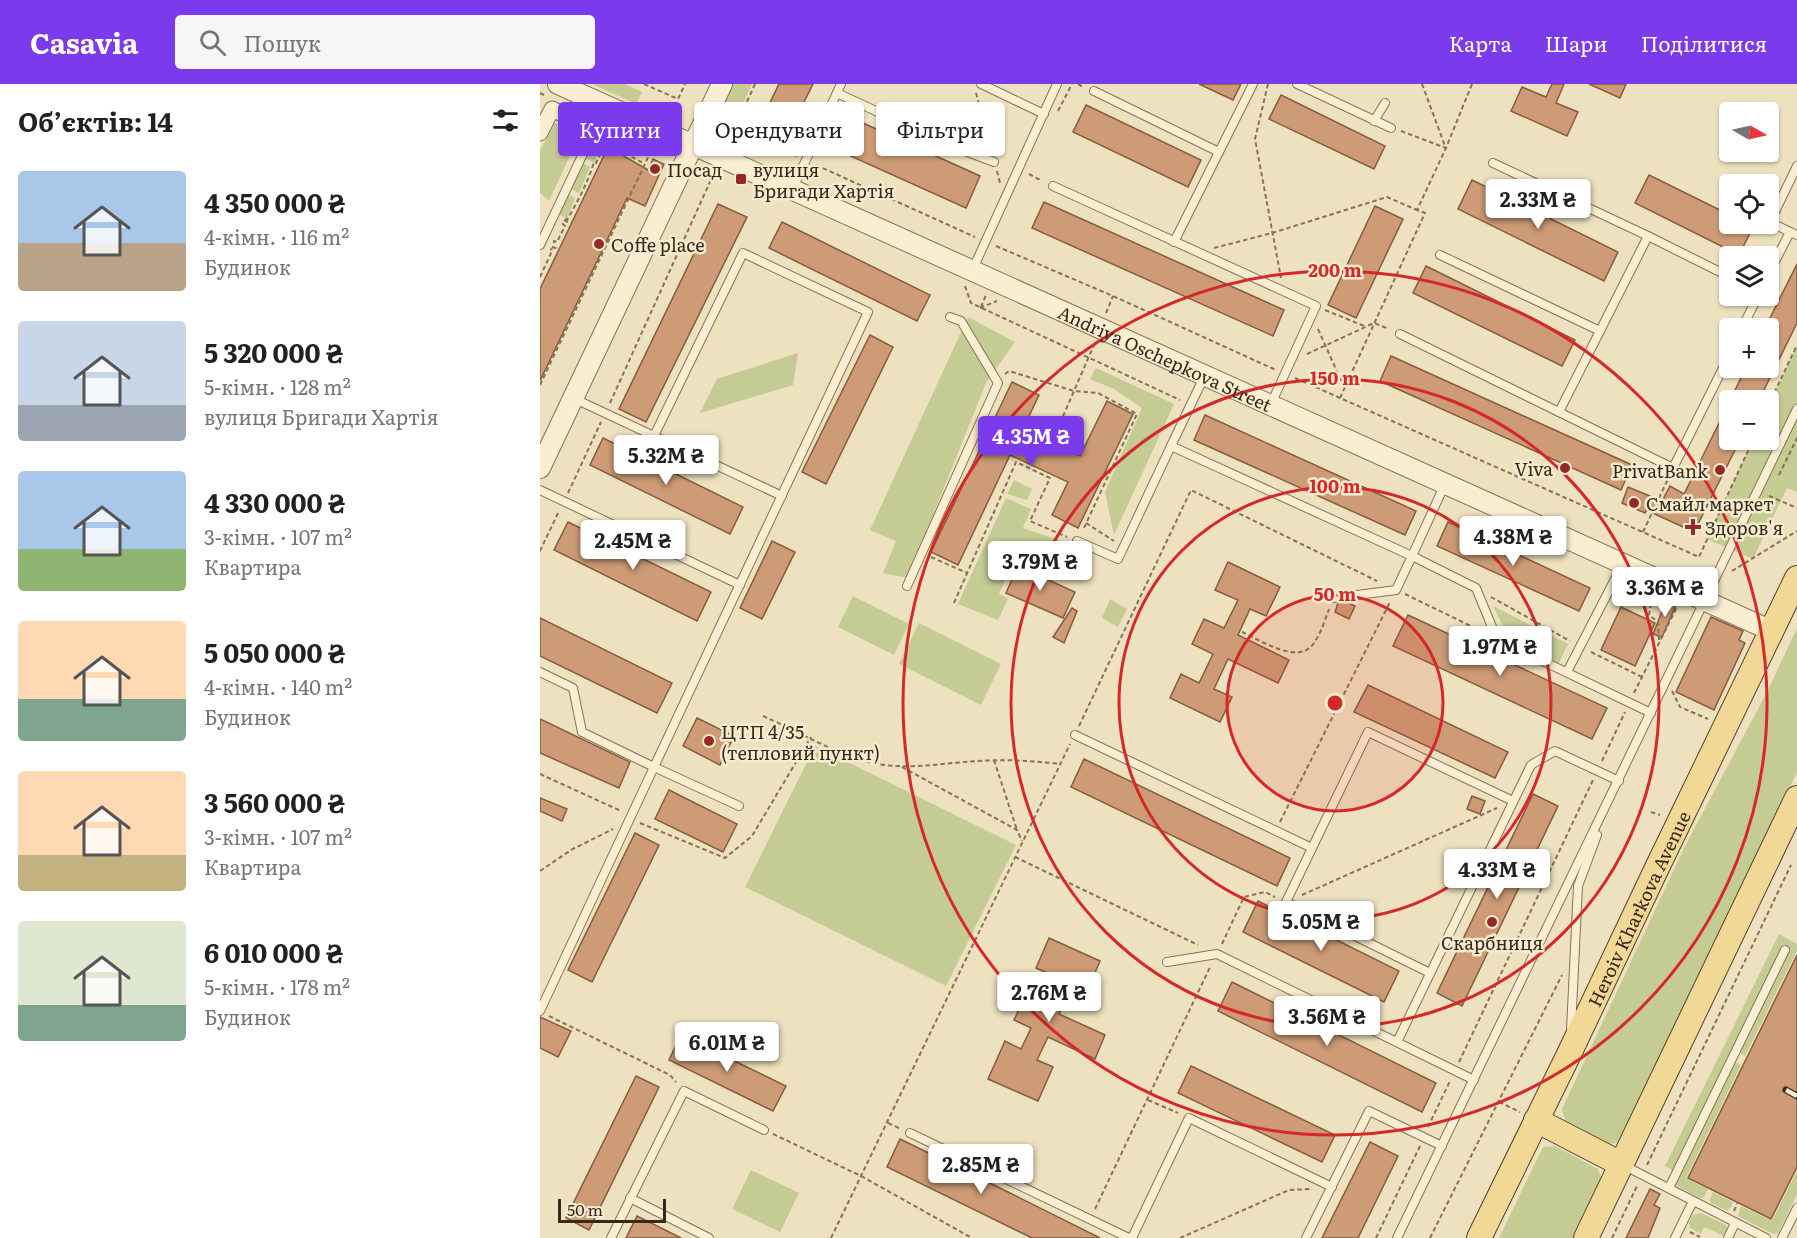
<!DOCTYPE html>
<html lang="uk">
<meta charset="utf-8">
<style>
body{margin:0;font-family:Literata,serif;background:#f6f6f6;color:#202124;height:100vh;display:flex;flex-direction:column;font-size:22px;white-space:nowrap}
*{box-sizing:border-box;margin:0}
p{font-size:20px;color:#757577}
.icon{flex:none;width:33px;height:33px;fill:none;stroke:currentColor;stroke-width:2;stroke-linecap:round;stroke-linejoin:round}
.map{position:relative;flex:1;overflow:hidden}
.details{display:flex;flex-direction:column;background:#fff;width:540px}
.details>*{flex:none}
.top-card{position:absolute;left:18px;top:18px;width:570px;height:54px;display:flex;gap:12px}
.needle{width:39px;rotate:99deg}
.fabs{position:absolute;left:1179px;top:18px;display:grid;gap:12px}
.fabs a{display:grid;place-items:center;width:60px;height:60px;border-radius:6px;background:#fff;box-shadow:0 2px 4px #0004;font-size:30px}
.scale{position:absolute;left:18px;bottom:15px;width:108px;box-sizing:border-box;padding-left:6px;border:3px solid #36291c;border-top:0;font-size:16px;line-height:21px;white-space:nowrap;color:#36291c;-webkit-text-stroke:4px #f5ebcf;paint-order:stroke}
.price{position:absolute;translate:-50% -51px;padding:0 14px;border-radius:6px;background:#fff;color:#222;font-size:20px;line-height:39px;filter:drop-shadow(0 2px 3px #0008)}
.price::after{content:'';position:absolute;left:50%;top:36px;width:18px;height:14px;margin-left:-9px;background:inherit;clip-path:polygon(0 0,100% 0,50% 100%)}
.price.on{background:#7c3aed;color:#fff}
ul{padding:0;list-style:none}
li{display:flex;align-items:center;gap:18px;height:150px;padding:0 18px}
li span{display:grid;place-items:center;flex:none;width:168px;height:120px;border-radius:6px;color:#555}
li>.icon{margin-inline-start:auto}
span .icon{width:72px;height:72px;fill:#fffc;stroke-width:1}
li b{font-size:26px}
h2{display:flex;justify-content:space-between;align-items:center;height:72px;padding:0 18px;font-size:26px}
.chip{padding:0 21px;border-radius:6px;background:#fff;box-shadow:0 2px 4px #0004;font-size:21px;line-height:54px}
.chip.on{background:#7c3aed;color:#fff}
header{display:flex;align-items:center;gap:36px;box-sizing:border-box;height:84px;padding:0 30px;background:#7c3aed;color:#fff}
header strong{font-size:28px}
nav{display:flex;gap:33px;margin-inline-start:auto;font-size:21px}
.search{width:420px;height:54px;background:#f6f6f6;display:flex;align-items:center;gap:15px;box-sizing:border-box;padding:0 21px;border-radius:6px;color:#757577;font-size:22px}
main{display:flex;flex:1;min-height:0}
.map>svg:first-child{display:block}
</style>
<header>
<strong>Casavia</strong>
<div class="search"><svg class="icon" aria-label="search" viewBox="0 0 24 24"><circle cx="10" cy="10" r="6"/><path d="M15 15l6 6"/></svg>Пошук</div>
<nav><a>Карта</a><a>Шари</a><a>Поділитися</a></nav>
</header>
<main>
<section class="details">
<h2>Об’єктів: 14<svg class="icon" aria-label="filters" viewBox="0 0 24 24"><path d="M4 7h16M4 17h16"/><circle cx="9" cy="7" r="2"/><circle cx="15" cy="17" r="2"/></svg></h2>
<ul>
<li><span style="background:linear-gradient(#a9c7e8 60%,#b9a48a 0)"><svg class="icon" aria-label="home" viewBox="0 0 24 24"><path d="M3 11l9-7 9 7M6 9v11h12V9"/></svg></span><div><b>4 350 000 ₴</b><p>4-кімн. · 116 m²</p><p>Будинок</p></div></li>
<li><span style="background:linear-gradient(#c9d6e8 70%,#9aa5b1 0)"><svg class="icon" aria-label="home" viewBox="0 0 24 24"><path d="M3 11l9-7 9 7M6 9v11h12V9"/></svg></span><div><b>5 320 000 ₴</b><p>5-кімн. · 128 m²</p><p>вулиця Бригади Хартія</p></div></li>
<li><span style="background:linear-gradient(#a9c7e8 65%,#8fb573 0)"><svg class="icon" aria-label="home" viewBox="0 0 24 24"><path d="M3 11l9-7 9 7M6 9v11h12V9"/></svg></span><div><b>4 330 000 ₴</b><p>3-кімн. · 107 m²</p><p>Квартира</p></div></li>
<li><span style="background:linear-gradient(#ffd9b3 65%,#7fa58c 0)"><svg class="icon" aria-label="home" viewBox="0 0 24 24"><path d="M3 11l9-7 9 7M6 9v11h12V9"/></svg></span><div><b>5 050 000 ₴</b><p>4-кімн. · 140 m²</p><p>Будинок</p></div></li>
<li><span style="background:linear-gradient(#ffd9b3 70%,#c2b280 0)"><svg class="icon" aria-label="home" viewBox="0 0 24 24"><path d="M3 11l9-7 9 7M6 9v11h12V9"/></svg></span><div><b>3 560 000 ₴</b><p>3-кімн. · 107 m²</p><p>Квартира</p></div></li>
<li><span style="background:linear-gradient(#dfe7d0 70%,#7fa58c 0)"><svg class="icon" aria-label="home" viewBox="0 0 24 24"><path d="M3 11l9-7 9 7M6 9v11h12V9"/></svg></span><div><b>6 010 000 ₴</b><p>5-кімн. · 178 m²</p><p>Будинок</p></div></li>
</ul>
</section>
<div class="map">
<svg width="1257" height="1154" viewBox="0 0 1257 1154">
<rect width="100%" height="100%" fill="#eee1bf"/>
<g fill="#c4cc93">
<polygon points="52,0 85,0 102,8 96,20"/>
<polygon points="192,0 212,0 198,31 182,24"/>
<polygon points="15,39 41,48 9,117 0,109 0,66"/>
<polygon points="52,55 62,61 54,79 43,73"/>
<polygon points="42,79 50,83 39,109 29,104"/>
<polygon points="26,109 35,114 27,135 17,129"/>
<polygon points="428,233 475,258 446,299 368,494 343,489 356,457 330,446"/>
<polygon points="1257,261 1257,408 1247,404 1213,475 1167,455 1213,356 1228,356 1229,322"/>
<polygon points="258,269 253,301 160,329 177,295"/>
<polygon points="556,284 634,320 574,451 565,408 602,324 574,305 550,295"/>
<polygon points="474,396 492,405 487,416 467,410"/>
<polygon points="466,414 491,425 483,444 527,459 506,476 500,488 474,476 459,510 468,515 458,536 418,520"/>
<polygon points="313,512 369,540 354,571 298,543"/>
<polygon points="570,515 587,525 578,543 562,534"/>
<polygon points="953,522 1028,560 1019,579 969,554"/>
<polygon points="379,539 461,580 441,621 359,580"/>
<polygon points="1257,544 1257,688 1082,1057 1070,1060 1025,1036 1022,1025 1145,762 1228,606"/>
<polygon points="275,662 476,761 406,902 205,803"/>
<polygon points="1239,850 1257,860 1257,867 1205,972 1198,968 1135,1086 1132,1086 1125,1082"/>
<polygon points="1193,977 1201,981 1146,1094 1168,1105 1164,1113 1160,1114 1135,1101 1134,1098"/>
<polygon points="1015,1062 1058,1085 1062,1098 1034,1154 959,1154 1003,1063"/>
<polygon points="211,1086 259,1109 240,1148 192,1125"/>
<polygon points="1257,1087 1257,1110 1238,1149 1233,1150 1198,1132 1201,1122 1232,1137"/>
<polygon points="1173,1108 1193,1118 1190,1125 1186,1126 1171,1119 1170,1115"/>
<polygon points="1161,1129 1186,1141 1188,1144 1184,1152 1164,1143 1161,1150 1150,1144 1149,1139 1153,1131"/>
</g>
<g fill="#cd9b75" stroke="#865c3d" stroke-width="1.5">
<polygon points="239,0 273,0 251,44 224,31"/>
<polygon points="659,0 701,0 693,16"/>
<polygon points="1012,0 1024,0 1016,19 1038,28 1027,52 971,27 982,3 1006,13"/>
<polygon points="1049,0 1086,0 1080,14"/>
<polygon points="741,11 845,62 834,85 729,35"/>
<polygon points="546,21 661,76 648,103 533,48"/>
<polygon points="301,29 440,92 426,124 286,61"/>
<polygon points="68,63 108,86 113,75 124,80 105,122 87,114 0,297 0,205"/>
<polygon points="1109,91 1190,131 1190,140 1207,140 1213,143 1199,171 1095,119"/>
<polygon points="932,96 1078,168 1064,197 918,125"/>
<polygon points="504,118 744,226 733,252 492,144"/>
<polygon points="178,120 207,133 106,338 79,325"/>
<polygon points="835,122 863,135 816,234 788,221"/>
<polygon points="242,138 390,211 377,237 229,164"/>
<polygon points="1257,180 1257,239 1219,316 1190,316 1206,284 1228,284 1228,244 1225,244"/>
<polygon points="886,182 1035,256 1022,282 873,209"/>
<polygon points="330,251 353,263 286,400 262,388"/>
<polygon points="851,272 1092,381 1081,406 840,297"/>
<polygon points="472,298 499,311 483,345 540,372 567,317 593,330 538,444 512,431 528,398 470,371 418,481 391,468"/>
<polygon points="1190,317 1190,356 1200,356 1154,448 1106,426 1105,429 1082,419 1088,403 1122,417 1130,402 1144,410"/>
<polygon points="665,331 876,427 865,451 654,356"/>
<polygon points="63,354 203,423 190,450 50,381"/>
<polygon points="28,438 171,508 157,537 14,466"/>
<polygon points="908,438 1050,504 1039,527 897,462"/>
<polygon points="232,457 255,468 222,535 200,524"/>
<polygon points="688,478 740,503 726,532 710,525 698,551 749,576 738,599 688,575 674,605 692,613 680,638 630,614 641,590 659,599 673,570 652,560 664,535 684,544 698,516 675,506"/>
<polygon points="478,482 535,508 523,534 466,509"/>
<polygon points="1127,515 1137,519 1122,553 1113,550"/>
<polygon points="807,518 815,522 809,535 795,528 798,519"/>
<polygon points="1081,523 1115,539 1095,582 1061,566"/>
<polygon points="532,524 537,527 524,559 513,553"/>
<polygon points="868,531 1067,624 1052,655 853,562"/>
<polygon points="1171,533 1203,547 1199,556 1205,559 1174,626 1136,608"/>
<polygon points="0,534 132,599 117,629 0,572"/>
<polygon points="828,601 968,668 955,694 814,628"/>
<polygon points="157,634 194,652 180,681 143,662"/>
<polygon points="0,635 90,678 79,704 0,669"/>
<polygon points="544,675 750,774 737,802 531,703"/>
<polygon points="129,706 197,740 183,768 115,735"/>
<polygon points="993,710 1018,722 922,922 897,909"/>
<polygon points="932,712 945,717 940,730 927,725"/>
<polygon points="0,714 27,725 22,737 0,727"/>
<polygon points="95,749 119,761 52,898 28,886"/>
<polygon points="718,817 859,887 844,918 703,848"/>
<polygon points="509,854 560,877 547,908 532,901 519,930 565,951 555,975 508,953 497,976 513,983 498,1017 448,995 465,957 481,965 491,944 474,936 485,913 501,920 514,892 496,884"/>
<polygon points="1257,871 1257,1083 1231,1135 1148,1094"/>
<polygon points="692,898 896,999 882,1028 678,927"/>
<polygon points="0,933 31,947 18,973 0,964"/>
<polygon points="141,951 246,1002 233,1027 129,976"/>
<polygon points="651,982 795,1051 782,1078 638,1009"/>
<polygon points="96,992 119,1003 49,1146 26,1134"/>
<polygon points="360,1055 468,1108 560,1154 492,1154 347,1083"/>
<polygon points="830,1058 858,1072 818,1154 782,1154"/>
<polygon points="1110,1105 1120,1110 1114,1121 1120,1124 1108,1154 1086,1154"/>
<polygon points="97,1132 141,1154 86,1154"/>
</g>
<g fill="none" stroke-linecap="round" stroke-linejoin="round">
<g stroke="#877257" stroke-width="10">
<g id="service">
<polyline points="441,0 504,30"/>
<polyline points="757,0 851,44"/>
<polyline points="554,7 679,68"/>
<polyline points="297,9 409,61 454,78"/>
<polyline points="834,37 845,19"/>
<polyline points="409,61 419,40"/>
<polyline points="953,79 1108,152"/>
<polyline points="513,102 776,222 731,320"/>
<polyline points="253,104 301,0"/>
<polyline points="1250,148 1230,138 1257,82"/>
<polyline points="634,158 713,0"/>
<polyline points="0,161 65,23"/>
<polyline points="900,171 1060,247"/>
<polyline points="432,187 517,0"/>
<polyline points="1228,191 1250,148 1257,151"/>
<polyline points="1202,244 1218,212"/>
<polyline points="860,250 1133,384 1190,270"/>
<polyline points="664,293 631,362 872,472 856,506 794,514"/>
<polyline points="35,315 242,412"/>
<polyline points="1019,328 1108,152 1190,193"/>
<polyline points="114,352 203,169 328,228 114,683 199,722"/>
<polyline points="905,400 872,472 936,504 957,555 1111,629"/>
<polyline points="0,406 200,501"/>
<polyline points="537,457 578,475 631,362"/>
<polyline points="367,502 458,299 421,237 410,233"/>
<polyline points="0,588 33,604 42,648 114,683 0,927"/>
<polyline points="1027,588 1076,493"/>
<polyline points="535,651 772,764"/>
<polyline points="627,878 677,870 934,996"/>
<polyline points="890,889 746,818 828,648 973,717"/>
<polyline points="1031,946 1038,802 1057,751"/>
<polyline points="857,958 991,681 1015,667 1079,697"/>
<polyline points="370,1049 589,1154"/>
<polyline points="1085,1082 1226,1154"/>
<polyline points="1129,1104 1245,866"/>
<polyline points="90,1114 169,1154"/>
<polyline points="71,1154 144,1007 224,1046"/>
<polyline points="592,1154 649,1034 792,1103"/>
<polyline points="766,1154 829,1027 902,1062"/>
<polyline points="857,1154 1257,325"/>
<polyline points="1135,1154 1153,1117"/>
<polyline points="1188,1154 1195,1139"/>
<polyline points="1242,1154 1257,1124"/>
</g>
</g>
<g stroke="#877257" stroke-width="17">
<polyline id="minor" points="0,49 12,25 54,45"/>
</g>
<g stroke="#877257" stroke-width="22">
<g id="tertiary">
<path id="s1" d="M 18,0 L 1232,547"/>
<polyline points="0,384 182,0"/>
</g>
</g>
<g stroke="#54402c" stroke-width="26">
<g id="primary">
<polyline points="996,1036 1081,1080"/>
<path id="s2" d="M 939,1154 L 1030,968 L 1115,788 L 1257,494"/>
<polyline points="1046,1154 1257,714"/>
</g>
</g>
<g stroke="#877257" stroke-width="2" stroke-dasharray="4.5 3" stroke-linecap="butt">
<polyline points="104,0 138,15 145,0"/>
<polyline points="215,0 196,42 257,72"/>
<polyline points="538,0 543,3"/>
<polyline points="728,0 715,55 741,194"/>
<polyline points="882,0 905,62"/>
<polyline points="0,9 6,12"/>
<polyline points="436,9 451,64"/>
<polyline points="518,27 532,0"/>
<polyline points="861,47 906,64"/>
<polyline points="78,66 103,56"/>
<polyline points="276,81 435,153"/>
<polyline points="457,87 460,99"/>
<polyline points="489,90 502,97"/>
<path d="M 25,135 L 27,136 C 38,117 48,98 54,78 L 56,79 L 66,59 L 105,80"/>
<polyline points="24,136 31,140"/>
<polyline points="14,159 14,157 17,158 25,142 22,139"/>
<polyline points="456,162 573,212 736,286"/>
<polyline points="12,163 19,165"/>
<polyline points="674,164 732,149 847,113 877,126"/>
<polyline points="0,193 12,167 11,166 12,164"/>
<polyline points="425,202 431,219 640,316"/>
<polyline points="441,223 446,211"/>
<polyline points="440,224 457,217"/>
<polyline points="785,226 824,242"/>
<polyline points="566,229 573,212"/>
<polyline points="778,245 804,303"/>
<polyline points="767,270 834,239 849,245"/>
<polyline points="465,290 469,287 534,307 558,309 597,330 543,446"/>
<polyline points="755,294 1159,473 1213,356"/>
<polyline points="0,301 113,63"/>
<polyline points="800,314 885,129 877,126 906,64 932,0"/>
<polyline points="70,319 174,89"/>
<polyline points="1228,322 1257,261"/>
<polyline points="514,353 554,261"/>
<polyline points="1239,391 1257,354"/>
<polyline points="28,409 61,338"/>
<polyline points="1229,412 1257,424"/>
<polyline points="546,439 574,457"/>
<polyline points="1103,448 1128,395"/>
<polyline points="0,467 19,427"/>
<polyline points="391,473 427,489"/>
<polyline points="1192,487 1257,447"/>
<polyline points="865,510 941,547"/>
<polyline points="1112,512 1109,531 1118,538 1119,556"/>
<polyline points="951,513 1030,557"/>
<polyline points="414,519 476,378 510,394 490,437 527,453"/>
<path d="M 702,548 C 720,556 759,582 774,559 C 781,549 785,536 789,525"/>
<polyline points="1051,568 1102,593"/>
<polyline points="1132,607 1140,623 1168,635"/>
<polyline points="1094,609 1137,523"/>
<path d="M 223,632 C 257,647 292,668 328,678 C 364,687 402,679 438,677 C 466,675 493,677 521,680"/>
<polyline points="539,642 651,406 837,497"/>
<polyline points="454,676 477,746"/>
<polyline points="1062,677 1085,628"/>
<polyline points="362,683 477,746 482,757"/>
<polyline points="0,690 81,727"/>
<polyline points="1111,728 1120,731"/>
<polyline points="740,738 850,518"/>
<polyline points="100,739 185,774 212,752 271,653"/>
<polyline points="475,773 658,861"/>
<polyline points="0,787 31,766 73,745"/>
<polyline points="762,811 957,724"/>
<polyline points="682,860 704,813 725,808 735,813"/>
<polyline points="9,932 130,991 136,998"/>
<polyline points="919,978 1053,696"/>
<polyline points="608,1016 638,1029"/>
<polyline points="959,1018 980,1028"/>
<polyline points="348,1039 359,1044"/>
<polyline points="888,1043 910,997"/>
<polyline points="233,1050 321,1092 432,1154"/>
<polyline points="1107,1081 1251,781"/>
<polyline points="555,1125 671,881"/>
<polyline points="1194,1127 1198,1118"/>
<polyline points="1150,1148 1160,1153"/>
<polyline points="291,1154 530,660"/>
<polyline points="640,1154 749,1106 771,1105"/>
<polyline points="836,1154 880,1062"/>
<polyline points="890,1154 1022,891"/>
<polyline points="1072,1154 1098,1100"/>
</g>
<use href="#service" stroke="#f9eed2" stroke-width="8"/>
<use href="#minor" stroke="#f9eed2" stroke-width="15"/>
<use href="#tertiary" stroke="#f9eed2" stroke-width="20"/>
<use href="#primary" stroke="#f2d896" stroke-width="24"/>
<g stroke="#36291c" stroke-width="7">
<polyline id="rail" points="1246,1006 1257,1012"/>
</g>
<use href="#rail" stroke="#f5ebcf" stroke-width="4.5" stroke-dasharray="14" stroke-linecap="butt"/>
</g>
<circle cx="795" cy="619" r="108" fill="#d62828" fill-opacity=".12"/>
<g fill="none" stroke="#d62828" stroke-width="3">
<circle cx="795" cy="619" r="108"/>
<circle cx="795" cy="619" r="216"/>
<circle cx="795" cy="619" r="324"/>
<circle cx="795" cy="619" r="432"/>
</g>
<g fill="#962927" stroke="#f5ebcf" stroke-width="2">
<circle cx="115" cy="85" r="6"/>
<rect x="195" y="89" width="12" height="12" rx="3"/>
<circle cx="59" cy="160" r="6"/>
<circle cx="1025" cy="384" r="6"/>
<circle cx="1180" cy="386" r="6"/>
<circle cx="1094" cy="419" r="6"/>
<path d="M1150 434h6v6h6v6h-6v6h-6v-6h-6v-6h6z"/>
<circle cx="169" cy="657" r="6"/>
<circle cx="952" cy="838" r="6"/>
</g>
<g text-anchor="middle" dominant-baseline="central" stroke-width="5" stroke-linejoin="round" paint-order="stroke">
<g font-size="18" fill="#36291c" stroke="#f5ebcf" text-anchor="start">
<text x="127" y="85">Посад</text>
<text x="213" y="85">вулиця<tspan x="213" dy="21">Бригади Хартія</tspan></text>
<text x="71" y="160">Coffe place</text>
<text x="1013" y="384" text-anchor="end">Viva</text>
<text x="1168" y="386" text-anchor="end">PrivatBank</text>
<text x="1106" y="419">Смайл маркет</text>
<text x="1165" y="443">Здоров'я</text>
<text x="181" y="647">ЦТП 4/35<tspan x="181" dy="21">(тепловий пункт)</tspan></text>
<text x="952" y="858" text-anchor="middle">Скарбниця</text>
</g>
<g font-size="18" fill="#36291c" stroke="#f5ebcf">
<text stroke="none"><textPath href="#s1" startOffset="666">Andriya Oschepkova Street</textPath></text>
<text stroke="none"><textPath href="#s2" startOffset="366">Heroiv Kharkova Avenue</textPath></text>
</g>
</g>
<circle cx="795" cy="619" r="9" fill="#d62828" stroke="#f5ebcf" stroke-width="3"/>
<g font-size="18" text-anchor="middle" font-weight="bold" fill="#d62828" stroke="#f5ebcf" stroke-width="5" stroke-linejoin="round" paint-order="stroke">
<text x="795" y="193">200 m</text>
<text x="795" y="301">150 m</text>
<text x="795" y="409">100 m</text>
<text x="795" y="517">50 m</text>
</g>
</svg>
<div class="fabs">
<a><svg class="needle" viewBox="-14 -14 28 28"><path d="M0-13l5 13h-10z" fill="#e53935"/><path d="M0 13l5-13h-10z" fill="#757577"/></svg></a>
<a><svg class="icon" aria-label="locate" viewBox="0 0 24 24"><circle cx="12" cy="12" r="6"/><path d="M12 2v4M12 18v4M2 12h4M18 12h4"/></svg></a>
<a><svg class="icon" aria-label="layers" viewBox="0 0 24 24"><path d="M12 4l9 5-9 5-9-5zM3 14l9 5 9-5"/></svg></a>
<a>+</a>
<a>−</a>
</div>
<div class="scale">50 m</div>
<b class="price" style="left:998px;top:146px">2.33M ₴</b>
<b class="price on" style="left:491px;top:383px">4.35M ₴</b>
<b class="price" style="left:126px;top:402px">5.32M ₴</b>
<b class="price" style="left:973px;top:483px">4.38M ₴</b>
<b class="price" style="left:93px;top:487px">2.45M ₴</b>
<b class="price" style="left:500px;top:508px">3.79M ₴</b>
<b class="price" style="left:1125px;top:534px">3.36M ₴</b>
<b class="price" style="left:960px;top:593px">1.97M ₴</b>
<b class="price" style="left:957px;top:816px">4.33M ₴</b>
<b class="price" style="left:781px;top:868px">5.05M ₴</b>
<b class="price" style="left:509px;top:939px">2.76M ₴</b>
<b class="price" style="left:787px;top:963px">3.56M ₴</b>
<b class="price" style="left:187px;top:989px">6.01M ₴</b>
<b class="price" style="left:441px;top:1111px">2.85M ₴</b>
<div class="top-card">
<a class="chip on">Купити</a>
<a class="chip">Орендувати</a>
<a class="chip">Фільтри</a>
</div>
</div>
</main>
